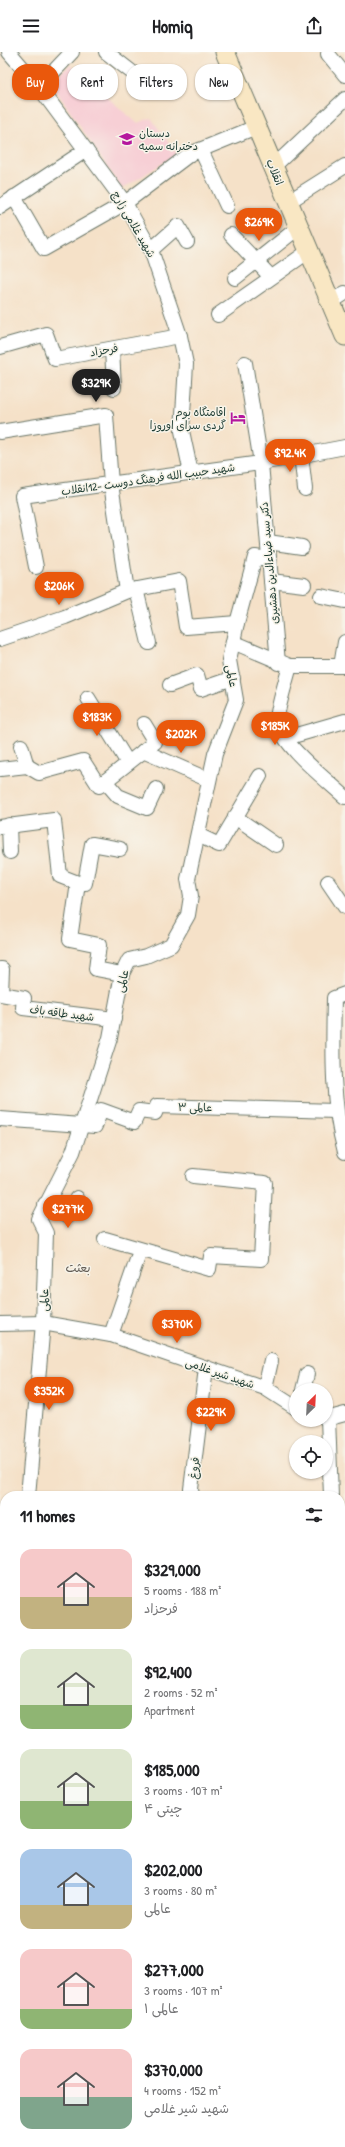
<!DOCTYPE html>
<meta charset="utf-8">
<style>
body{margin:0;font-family:"Patrick Hand","Playpen Sans Arabic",sans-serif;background:#f2f2f2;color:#202124;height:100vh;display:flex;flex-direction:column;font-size:15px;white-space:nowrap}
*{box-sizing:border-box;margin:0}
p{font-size:13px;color:#757577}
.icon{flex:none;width:22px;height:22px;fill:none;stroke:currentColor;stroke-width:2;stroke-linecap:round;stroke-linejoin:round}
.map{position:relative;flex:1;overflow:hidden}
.drawer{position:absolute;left:0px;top:1439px;width:345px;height:656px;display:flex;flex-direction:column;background:#fff;border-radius:16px 16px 0 0;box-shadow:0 1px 3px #0004}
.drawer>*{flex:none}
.top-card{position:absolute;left:12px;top:12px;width:321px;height:36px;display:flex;gap:8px}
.needle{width:26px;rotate:24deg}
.tools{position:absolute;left:289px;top:1331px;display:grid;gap:8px}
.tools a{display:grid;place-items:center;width:44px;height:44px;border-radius:50%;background:#fff;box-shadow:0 1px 3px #0004;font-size:20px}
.price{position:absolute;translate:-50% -34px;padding:0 9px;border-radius:14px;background:#ea580c;color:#fff;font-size:13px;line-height:26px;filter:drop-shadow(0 1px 2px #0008)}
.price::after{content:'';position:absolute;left:50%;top:24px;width:12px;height:9px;margin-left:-6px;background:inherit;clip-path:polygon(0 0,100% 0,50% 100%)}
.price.current{background:#222;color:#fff}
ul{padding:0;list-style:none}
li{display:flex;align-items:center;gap:12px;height:100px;padding:0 20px}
li span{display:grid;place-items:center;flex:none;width:112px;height:80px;border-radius:12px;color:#555}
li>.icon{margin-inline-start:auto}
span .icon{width:48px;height:48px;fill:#fffc;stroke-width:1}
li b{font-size:17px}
h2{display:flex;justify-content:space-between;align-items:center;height:48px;padding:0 20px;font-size:17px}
.chip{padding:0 14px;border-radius:16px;background:#fff;box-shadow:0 1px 3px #0004;font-size:14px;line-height:36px}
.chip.current{background:#ea580c;color:#fff}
header{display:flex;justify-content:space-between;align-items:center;height:52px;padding:0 20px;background:#fff;font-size:18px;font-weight:700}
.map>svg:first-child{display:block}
</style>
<header><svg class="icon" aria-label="menu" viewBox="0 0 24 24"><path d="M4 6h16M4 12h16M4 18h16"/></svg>Homiq<svg class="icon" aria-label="share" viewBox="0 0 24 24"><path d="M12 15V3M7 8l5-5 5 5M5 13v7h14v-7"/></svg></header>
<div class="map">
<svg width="345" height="2095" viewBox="0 0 345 2095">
<rect width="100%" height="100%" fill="#f7f3e8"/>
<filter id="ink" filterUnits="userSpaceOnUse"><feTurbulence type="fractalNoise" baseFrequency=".025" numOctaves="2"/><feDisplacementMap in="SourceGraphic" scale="8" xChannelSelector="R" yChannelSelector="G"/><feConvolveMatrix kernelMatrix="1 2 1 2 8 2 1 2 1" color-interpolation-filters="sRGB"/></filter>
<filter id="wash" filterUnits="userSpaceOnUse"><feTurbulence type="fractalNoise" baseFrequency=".012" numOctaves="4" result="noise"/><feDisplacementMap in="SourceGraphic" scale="16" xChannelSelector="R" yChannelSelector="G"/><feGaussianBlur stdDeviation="0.9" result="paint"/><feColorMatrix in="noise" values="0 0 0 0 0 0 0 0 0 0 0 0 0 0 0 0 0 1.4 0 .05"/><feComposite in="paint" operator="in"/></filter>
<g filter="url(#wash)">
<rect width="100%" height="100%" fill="#f5e1c8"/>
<polygon fill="#f7cfd5" points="70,13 137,71 151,66 177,102 122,137 51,31"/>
</g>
<g filter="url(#ink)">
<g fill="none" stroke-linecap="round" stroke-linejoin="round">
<polyline stroke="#cac0aa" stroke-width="14" stroke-dasharray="14 7" stroke-linecap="butt" points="340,1757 345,1755"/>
<g stroke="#6a7668" stroke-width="16">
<g id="street">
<polyline points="9,0 39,35 125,151 151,198 180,284 186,312 182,379 191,421"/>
<polyline points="106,0 133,21"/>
<polyline points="328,2 345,23"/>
<polyline points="39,35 72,0"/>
<polyline points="201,98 227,154"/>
<polyline points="273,115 345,47"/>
<polyline points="14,145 44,197 125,151 190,102 256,75"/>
<polyline points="288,150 345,114"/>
<polyline points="0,155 86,98"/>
<polyline points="231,183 271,225"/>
<polyline points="151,198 178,174 187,190"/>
<polyline points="235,226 299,175"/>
<polyline points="331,250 345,241"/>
<polyline points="218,263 309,199"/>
<polyline points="0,295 46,282 55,307 180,284"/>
<polyline points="112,297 114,336"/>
<polyline points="245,311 261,411 278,611"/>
<polyline points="0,380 106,363 111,432 127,539"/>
<polyline points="301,403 305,437"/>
<polyline points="268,490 302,495"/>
<polyline points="36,515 22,444 261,411 345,395"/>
<polyline points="271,529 304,533"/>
<polyline points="136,537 149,591"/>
<polyline points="321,544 345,549"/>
<polyline points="237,571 255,505 269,507"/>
<polyline points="0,587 65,565 127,539 179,529 186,575 237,571 229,608 236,648 215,702 188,827 191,844 188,863 171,893 146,904 129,908 122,922 110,986 73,1100 39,1167 46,1181 43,1271 28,1444"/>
<polyline points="233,590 290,614 345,614"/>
<path d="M 290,614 C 287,625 276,661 277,669 C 282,694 327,728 345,745"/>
<polyline points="341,614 345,590"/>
<polyline points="170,633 197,623 201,637 233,626"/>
<polyline points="88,646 128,711"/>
<polyline points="286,686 345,669"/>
<polyline points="21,694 27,714"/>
<polyline points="143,699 209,728"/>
<polyline points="0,717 27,714 39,721 83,709 99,734 155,690 144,672"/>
<polyline points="105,729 118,744 147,756 156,737"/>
<polyline points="235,765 276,793"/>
<polyline points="9,773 10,800"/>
<polyline points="0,775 54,768 60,824 78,831 70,887 99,893 96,917 122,922"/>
<polyline points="198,783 219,793 260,724"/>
<polyline points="328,830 345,855"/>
<polyline points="78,831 85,831 92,792 120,797"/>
<polyline points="0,917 2,917 1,942 24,946 23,956 114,967"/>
<path d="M 345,942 L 334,946 C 333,998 331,1049 345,1100"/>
<polyline points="0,1067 95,1074 101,1058 134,1070 139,1059 155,1061 157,1054 336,1059"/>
<polyline points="45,1152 67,1164 77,1146"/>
<polyline points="105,1187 209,1217 211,1204 261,1207 265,1131 193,1124"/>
<polyline points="0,1272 43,1271 111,1283 265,1336 296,1356"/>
<polyline points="111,1283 140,1199"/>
<polyline points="265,1336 271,1309"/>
<polyline points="303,1338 307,1322"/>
<polyline points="328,1366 331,1444"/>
<polyline points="326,1367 345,1362"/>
<polyline points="192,1444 191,1437 206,1316"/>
<polyline points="340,1503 345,1523"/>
<polyline points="0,1582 5,1583"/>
<polyline points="340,1835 345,1847"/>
<polyline points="340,1926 345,1924"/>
<polyline points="0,1980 5,1980"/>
<polyline points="340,2025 345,2023"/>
<polyline points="160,2090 162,2095"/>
<polyline points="209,2090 210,2095"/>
<polyline points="0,2092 56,2095"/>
</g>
</g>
<g stroke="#6a7668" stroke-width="21">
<g id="secondary">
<polyline points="225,0 345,284"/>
<polyline points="340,1588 345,1585"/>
<polyline points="340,1615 345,1612"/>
<polyline points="0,1752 5,1750"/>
<polyline points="0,1771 5,1769"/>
</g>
</g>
<use href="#street" stroke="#fff" stroke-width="14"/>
<use href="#secondary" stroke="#f9e7c3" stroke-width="19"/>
</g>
</g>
<defs>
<g id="school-bare" transform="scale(1.2)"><path d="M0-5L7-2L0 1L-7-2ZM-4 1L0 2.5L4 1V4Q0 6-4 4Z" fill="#b5179e" stroke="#f7f3e8" stroke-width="2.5" paint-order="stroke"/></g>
<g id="hotel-bare" transform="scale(1.2)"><path d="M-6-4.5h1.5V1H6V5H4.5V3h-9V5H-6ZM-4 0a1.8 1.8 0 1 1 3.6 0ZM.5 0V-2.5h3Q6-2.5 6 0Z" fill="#b5179e" stroke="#f7f3e8" stroke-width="2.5" paint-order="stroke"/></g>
</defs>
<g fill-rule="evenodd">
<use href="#school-bare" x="127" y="87"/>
<use href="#hotel-bare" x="238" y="366"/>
</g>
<g text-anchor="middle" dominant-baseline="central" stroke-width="3" stroke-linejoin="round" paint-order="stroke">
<g font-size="11" fill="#1f3d34" stroke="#f7f3e8" text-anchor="start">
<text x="139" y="81">دبستان<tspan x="139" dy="13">دخترانه سمیه</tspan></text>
<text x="226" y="360" text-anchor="end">اقامتگاه بوم<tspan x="226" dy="13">گردی سرای اوروزا</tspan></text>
</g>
<g font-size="11" fill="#1f3d34" stroke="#f7f3e8">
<text transform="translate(275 120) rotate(67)">انقلاب</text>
<text transform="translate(134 172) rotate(60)">شهید غلامی زارچ</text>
<text transform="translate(104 298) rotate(-10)">فرحزاد</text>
<text transform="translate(148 427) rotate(-8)">شهید حبیب الله فرهنگ دوست -12انقلاب</text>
<text transform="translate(269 511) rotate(-95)">دکتر سید ضیاءالدین دهشیری</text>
<text transform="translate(232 624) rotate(80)">عالمی</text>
<text transform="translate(122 929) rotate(-75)">عالمی</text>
<text transform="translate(62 961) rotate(7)">شهید طاقه باف</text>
<text transform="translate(195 1055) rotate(1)">عالمی ۳</text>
<text transform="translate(44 1248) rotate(-88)">عالمی</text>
<text transform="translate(220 1321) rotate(19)">شهید شیر غلامی</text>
<text transform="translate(194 1416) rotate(-83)">فروغ</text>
</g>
<g font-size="12" fill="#635d56" stroke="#f7f3e8">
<text x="78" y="1215">بعثت</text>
</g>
</g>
</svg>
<div class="tools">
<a><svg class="needle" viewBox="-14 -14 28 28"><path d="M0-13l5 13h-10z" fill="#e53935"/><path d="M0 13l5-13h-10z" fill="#757577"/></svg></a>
<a><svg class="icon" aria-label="locate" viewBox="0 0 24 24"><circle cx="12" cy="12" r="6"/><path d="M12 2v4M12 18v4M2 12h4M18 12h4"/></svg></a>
</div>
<b class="price" style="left:259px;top:190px">$269K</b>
<b class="price current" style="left:96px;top:351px">$329K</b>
<b class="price" style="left:290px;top:421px">$92.4K</b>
<b class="price" style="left:59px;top:554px">$206K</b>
<b class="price" style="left:97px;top:685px">$183K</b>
<b class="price" style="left:275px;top:694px">$185K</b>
<b class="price" style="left:181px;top:702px">$202K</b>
<b class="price" style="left:68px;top:1177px">$277K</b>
<b class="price" style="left:177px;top:1292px">$370K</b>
<b class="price" style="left:49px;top:1359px">$352K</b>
<b class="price" style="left:211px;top:1380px">$229K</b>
<div class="top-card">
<a class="chip current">Buy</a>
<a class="chip">Rent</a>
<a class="chip">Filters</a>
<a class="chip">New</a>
</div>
<section class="drawer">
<h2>11 homes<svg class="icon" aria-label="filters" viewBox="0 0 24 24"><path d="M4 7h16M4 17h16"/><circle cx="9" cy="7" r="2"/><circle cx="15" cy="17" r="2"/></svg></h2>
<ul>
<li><span style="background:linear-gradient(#f6c9c9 60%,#c2b280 0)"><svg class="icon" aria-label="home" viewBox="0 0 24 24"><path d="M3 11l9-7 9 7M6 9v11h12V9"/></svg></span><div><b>$329,000</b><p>5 rooms · 188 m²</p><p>فرحزاد</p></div></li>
<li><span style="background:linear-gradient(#dfe7d0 70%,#8fb573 0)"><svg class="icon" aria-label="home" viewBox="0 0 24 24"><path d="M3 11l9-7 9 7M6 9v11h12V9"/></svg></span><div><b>$92,400</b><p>2 rooms · 52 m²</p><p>Apartment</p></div></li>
<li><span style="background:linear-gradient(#dfe7d0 65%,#8fb573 0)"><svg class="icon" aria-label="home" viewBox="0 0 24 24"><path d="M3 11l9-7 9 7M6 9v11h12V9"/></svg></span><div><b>$185,000</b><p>3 rooms · 107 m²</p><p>چیتی ۴</p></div></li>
<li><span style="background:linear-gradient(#a9c7e8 70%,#c2b280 0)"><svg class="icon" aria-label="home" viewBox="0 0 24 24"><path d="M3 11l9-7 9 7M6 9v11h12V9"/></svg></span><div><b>$202,000</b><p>3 rooms · 80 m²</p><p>عالمی</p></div></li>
<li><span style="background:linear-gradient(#f6c9c9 75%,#8fb573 0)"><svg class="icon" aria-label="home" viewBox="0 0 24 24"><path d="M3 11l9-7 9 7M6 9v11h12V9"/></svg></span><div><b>$277,000</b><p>3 rooms · 107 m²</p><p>عالمی ۱</p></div></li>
<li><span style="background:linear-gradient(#f6c9c9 60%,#7fa58c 0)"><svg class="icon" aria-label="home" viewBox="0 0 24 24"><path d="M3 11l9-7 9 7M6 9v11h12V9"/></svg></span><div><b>$370,000</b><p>4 rooms · 152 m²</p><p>شهید شیر غلامی</p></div></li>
</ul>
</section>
</div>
